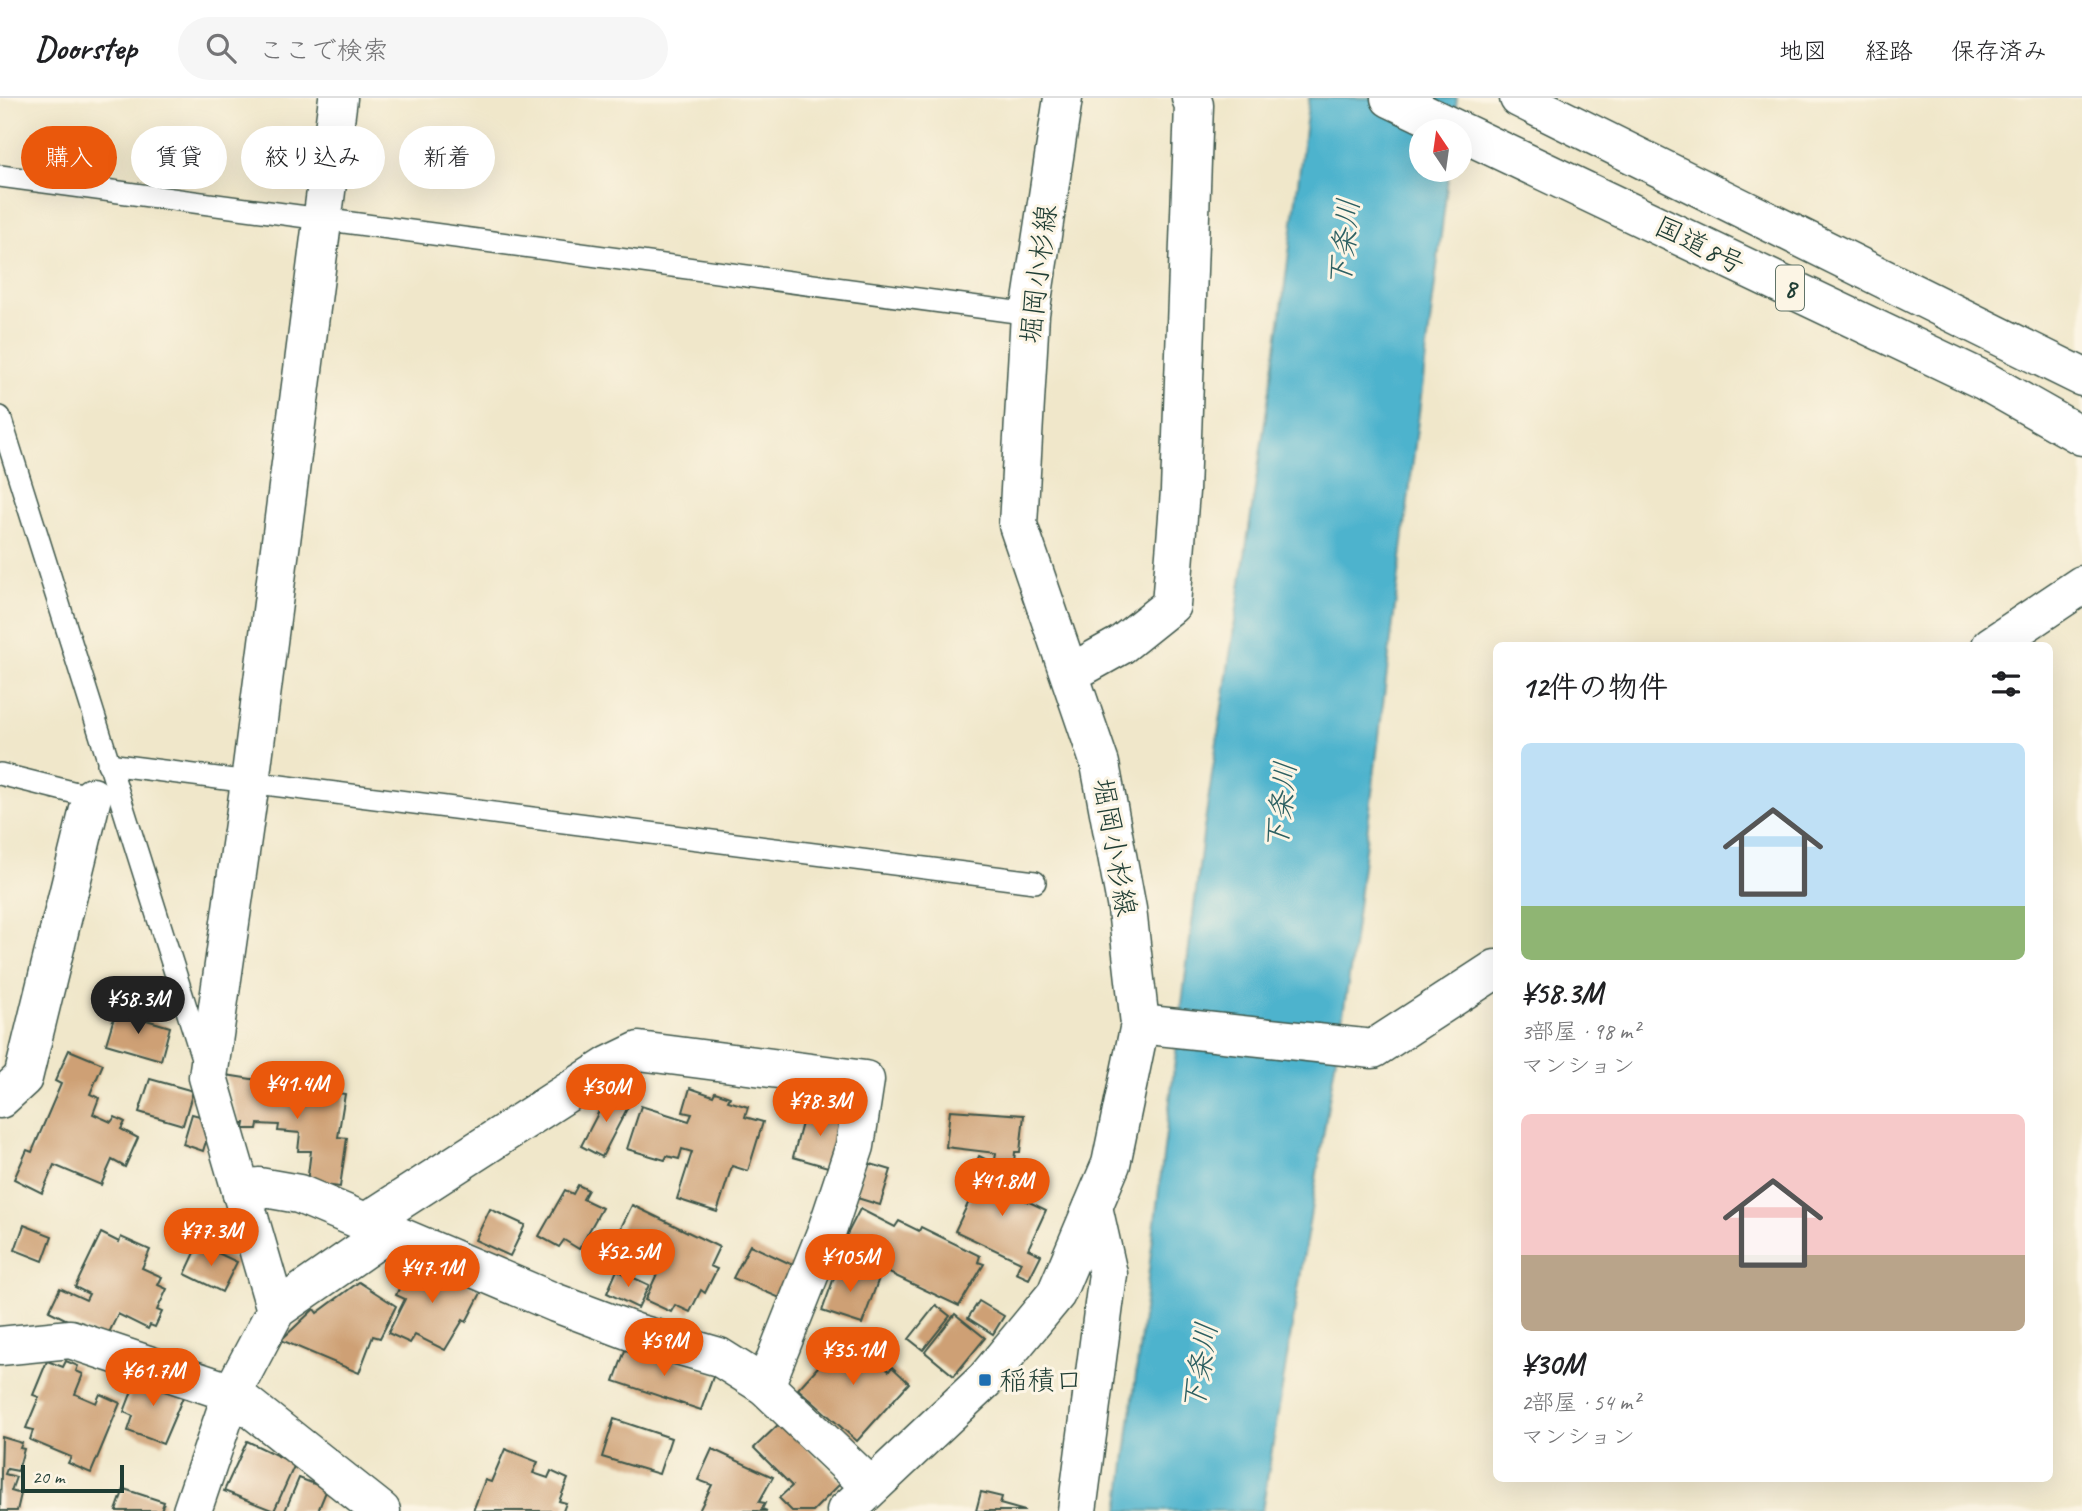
<!DOCTYPE html>
<html lang="ja">
<meta charset="utf-8">
<style>
body{margin:0;font-family:Caveat,"Klee One",sans-serif;background:#f6f6f6;color:#202124;height:100vh;display:flex;flex-direction:column;font-size:26px;white-space:nowrap}
*{box-sizing:border-box;margin:0}
p{font-size:23px;color:#757577}
.icon{flex:none;width:38px;height:38px;fill:none;stroke:currentColor;stroke-width:2;stroke-linecap:round;stroke-linejoin:round}
.map{position:relative;flex:1;overflow:hidden}
.sheet{position:absolute;left:1493px;top:544px;width:560px;height:840px;display:flex;flex-direction:column;background:#fff;border-radius:10px;box-shadow:0 7px 28px #0002}
.sheet>*{flex:none}
.banner{position:absolute;left:21px;top:28px;width:665px;height:63px;display:flex;gap:14px}
.needle{width:46px;rotate:347deg}
.tools{position:absolute;left:1409px;top:21px;display:grid;gap:14px}
.tools a{display:grid;place-items:center;width:63px;height:63px;border-radius:50%;background:#fff;box-shadow:0 7px 28px #0002;font-size:35px}
.scale{position:absolute;left:21px;bottom:18px;width:103px;box-sizing:border-box;padding-left:7px;border:4px solid #1f3d34;border-top:0;font-size:19px;line-height:24px;white-space:nowrap;color:#1f3d34;-webkit-text-stroke:5px #fcf5e5;paint-order:stroke}
.price{position:absolute;translate:-50% -60px;padding:0 16px;border-radius:24px;background:#ea580c;color:#fff;font-size:23px;line-height:46px;filter:drop-shadow(0 2px 4px #0008)}
.price::after{content:'';position:absolute;left:50%;top:42px;width:21px;height:16px;margin-left:-10px;background:inherit;clip-path:polygon(0 0,100% 0,50% 100%)}
.price.active{background:#222;color:#fff}
ul{padding:0;list-style:none}
li{display:grid;align-content:center;gap:14px;height:371px;padding:0 28px}
li span{display:grid;place-items:center;height:217px;border-radius:10px;color:#555}
li>.icon{margin-inline-start:auto}
span .icon{width:126px;height:126px;fill:#fffc;stroke-width:1}
li b{font-size:30px}
h2{display:flex;justify-content:space-between;align-items:center;height:84px;padding:0 28px;font-size:30px}
.pill{padding:0 24px;border-radius:32px;background:#fff;box-shadow:0 7px 28px #0002;font-size:24px;line-height:63px}
.pill.active{background:#ea580c;color:#fff}
header{display:flex;align-items:center;gap:42px;box-sizing:border-box;height:98px;padding:0 35px;background:#fff;border-bottom:2px solid #e0e0e0}
header strong{font-size:33px}
nav{display:flex;gap:38px;margin-inline-start:auto;font-size:24px}
.search{width:490px;height:63px;background:#f6f6f6;display:flex;align-items:center;gap:18px;box-sizing:border-box;padding:0 24px;border-radius:38px;color:#757577;font-size:26px}
.map>svg:first-child{display:block}
</style>
<header>
<strong>Doorstep</strong>
<div class="search"><svg class="icon" aria-label="search" viewBox="0 0 24 24"><circle cx="10" cy="10" r="6"/><path d="M15 15l6 6"/></svg>ここで検索</div>
<nav><a>地図</a><a>経路</a><a>保存済み</a></nav>
</header>
<div class="map">
<svg width="2082" height="1413" viewBox="0 0 2082 1413">
<rect width="100%" height="100%" fill="#fcf5e5"/>
<filter id="ink" filterUnits="userSpaceOnUse"><feTurbulence type="fractalNoise" baseFrequency=".0143" numOctaves="2"/><feDisplacementMap in="SourceGraphic" scale="14" xChannelSelector="R" yChannelSelector="G"/><feConvolveMatrix kernelMatrix="1 2 1 2 8 2 1 2 1" color-interpolation-filters="sRGB"/></filter>
<filter id="wash" filterUnits="userSpaceOnUse"><feTurbulence type="fractalNoise" baseFrequency=".00686" numOctaves="4" result="noise"/><feDisplacementMap in="SourceGraphic" scale="28" xChannelSelector="R" yChannelSelector="G"/><feGaussianBlur stdDeviation="1.57" result="paint"/><feColorMatrix in="noise" values="0 0 0 0 0 0 0 0 0 0 0 0 0 0 0 0 0 1.4 0 .05"/><feComposite in="paint" operator="in"/></filter>
<g filter="url(#wash)">
<rect width="100%" height="100%" fill="#f0e7ca"/>
<polygon fill="#4eb3cd" stroke="#367880" stroke-width="2" points="1309,0 1457,0 1453,33 1421,33 1421,72 1449,72 1350,873 1262,1413 1119,1413 1203,737 1281,217"/>
<g id="blocks">
<g fill="#cea074">
<polygon points="116,913 170,929 161,962 106,946"/>
<polygon points="69,952 103,966 90,996 99,1000 93,1016 111,1024 115,1019 125,1024 121,1031 138,1040 125,1069 112,1062 101,1087 54,1067 42,1095 14,1081 27,1052 32,1054 61,986 55,983"/>
<polygon points="226,977 345,996 338,1039 347,1040 340,1089 307,1085 311,1053 298,1053 300,1035 278,1033 279,1027 258,1026 257,1031 244,1031 245,1025 240,1025"/>
<polygon points="150,981 193,993 183,1027 139,1014"/>
<polygon points="690,990 713,998 715,994 730,999 728,1003 748,1009 745,1019 763,1024 748,1073 732,1068 717,1114 677,1101 692,1054 682,1051 679,1061 667,1058 665,1062 627,1051 641,1008 689,1023 692,1016 683,1014"/>
<polygon points="610,992 631,1003 602,1059 581,1048"/>
<polygon points="806,1010 848,1022 835,1071 793,1059"/>
<polygon points="950,1012 1024,1017 1020,1054 1015,1054 1014,1064 995,1062 996,1055 946,1049"/>
<polygon points="192,1016 207,1020 209,1034 203,1053 183,1046"/>
<polygon points="979,1058 1005,1071 1003,1076 1012,1080 1006,1093 1046,1112 1028,1151 1041,1157 1029,1181 1016,1175 1021,1164 955,1133 983,1074 974,1069"/>
<polygon points="864,1064 891,1072 880,1107 854,1099"/>
<polygon points="578,1087 588,1092 583,1101 602,1110 579,1151 564,1142 559,1149 539,1138 565,1092 573,1096"/>
<polygon points="632,1107 719,1149 710,1168 717,1171 705,1195 701,1192 690,1214 675,1207 671,1214 645,1202 662,1165 628,1149 617,1172 588,1158 600,1133 616,1140"/>
<polygon points="490,1111 525,1127 510,1158 475,1142"/>
<polygon points="860,1111 895,1129 899,1123 919,1133 921,1129 980,1158 978,1164 984,1166 959,1208 883,1172 888,1163 879,1158 871,1173 837,1156"/>
<polygon points="24,1127 52,1138 43,1163 15,1152"/>
<polygon points="101,1135 119,1144 121,1139 150,1152 142,1170 162,1179 158,1187 167,1191 157,1212 162,1214 155,1229 150,1227 148,1231 118,1216 106,1241 49,1213 60,1190 86,1202 89,1196 75,1189"/>
<polygon points="199,1146 237,1164 222,1194 185,1176"/>
<polygon points="750,1147 795,1168 780,1200 733,1180"/>
<polygon points="414,1159 482,1193 466,1224 463,1222 445,1252 415,1237 410,1245 388,1235 405,1201 396,1197"/>
<polygon points="839,1166 879,1180 862,1226 822,1213"/>
<polygon points="617,1172 649,1187 638,1210 607,1195"/>
<polygon points="359,1184 396,1208 380,1240 373,1238 359,1275 281,1242 314,1211 317,1215"/>
<polygon points="979,1203 1004,1218 993,1236 968,1220"/>
<polygon points="936,1207 950,1218 923,1252 909,1241"/>
<polygon points="955,1216 985,1240 954,1278 925,1254"/>
<polygon points="861,1235 875,1247 863,1260 872,1268 877,1263 889,1273 892,1269 909,1285 857,1343 798,1291 847,1237 854,1244"/>
<polygon points="627,1247 714,1276 701,1312 614,1283"/>
<polygon points="47,1263 63,1269 66,1263 78,1268 76,1273 83,1276 75,1296 96,1305 100,1296 120,1305 91,1375 68,1365 71,1359 30,1342 33,1332 26,1330 39,1299 33,1297"/>
<polygon points="139,1275 186,1292 163,1346 128,1333 133,1318 124,1314"/>
<polygon points="614,1321 671,1340 659,1376 602,1359"/>
<polygon points="781,1324 841,1385 813,1413 792,1413 779,1400 792,1388 754,1350"/>
<polygon points="2,1339 22,1345 20,1350 24,1351 18,1373 7,1371 5,1376 16,1379 11,1393 21,1396 17,1413 0,1413"/>
<polygon points="247,1343 295,1366 274,1413 224,1393"/>
<polygon points="505,1351 538,1364 533,1375 548,1380 551,1373 568,1381 559,1403 566,1405 563,1413 473,1413 485,1382 491,1384"/>
<polygon points="712,1351 773,1379 759,1404 765,1405 762,1411 767,1413 699,1413 712,1387 698,1382"/>
<polygon points="299,1380 327,1391 318,1413 285,1413"/>
<polygon points="124,1391 164,1404 161,1413 116,1413"/>
<polygon points="981,1394 1002,1399 1000,1406 1025,1413 976,1413"/>
</g>
</g>
</g>
<g filter="url(#ink)">
<use href="#blocks" fill-opacity="0" stroke="#3e564a" stroke-width="2"/>
<g fill="none" stroke-linecap="round" stroke-linejoin="round">
<g stroke="#3e564a" stroke-width="24">
<g id="lane">
<polyline points="0,78 1030,216"/>
<polyline points="0,319 203,963"/>
<polyline points="108,666 1035,784"/>
<polyline points="0,676 100,701"/>
</g>
</g>
<g stroke="#3e564a" stroke-width="41">
<g id="street">
<polyline points="1991,548 2082,487"/>
<polyline points="1140,926 1373,951 1496,871"/>
<polyline points="0,1001 23,980 92,699"/>
<polyline points="242,1096 259,1089 299,1096 556,1205 636,1235 719,1259 765,1288 870,1388"/>
<polyline points="365,1125 610,967 639,953 865,982 855,1048 827,1132 765,1288"/>
<polyline points="276,1212 387,1135"/>
<polyline points="0,1248 70,1241 232,1295 381,1413"/>
<polyline points="192,1413 232,1295 276,1212 208,979 250,684 338,0"/>
<polyline points="1077,1413 1108,1176 1093,1109"/>
</g>
</g>
<g stroke="#3e564a" stroke-width="41">
<polyline id="secondary" points="846,1413 985,1282 1056,1196 1111,1066 1140,926 1127,811 1100,666 1018,427 1030,216 1063,0"/>
</g>
<g stroke="#3e564a" stroke-width="41">
<g id="highway">
<polyline points="1390,0 1983,282 2082,338"/>
<polyline points="1519,0 2082,279"/>
<polyline points="1071,575 1121,547 1171,507 1180,393 1194,7 1191,0"/>
</g>
</g>
<use href="#lane" stroke="#fff" stroke-width="21"/>
<use href="#street" stroke="#fff" stroke-width="38"/>
<use href="#secondary" stroke="#fff" stroke-width="38"/>
<use href="#highway" stroke="#fff" stroke-width="38"/>
</g>
</g>
<rect fill="#1f6fb2" stroke="#fcf5e5" stroke-width="2.5" x="978" y="1275" width="14" height="14" rx="3.5"/>
<g text-anchor="middle" dominant-baseline="central" stroke-width="6" stroke-linejoin="round" paint-order="stroke">
<rect fill="#fcf5e5" stroke="#617469" stroke-width="2" x="1776" y="167.5" width="28" height="45" rx="5"/>
<g font-size="26" font-weight="bold" fill="#1f3d34">
<text x="1790" y="190">8</text>
</g>
<g font-size="28" fill="#1f3d34" stroke="#fcf5e5">
<text transform="translate(1700 147) rotate(26)">国道8号</text>
<text transform="translate(1038 176) rotate(-83)">堀岡小杉線</text>
<text transform="translate(1115 749) rotate(80)">堀岡小杉線</text>
</g>
<g font-size="28" fill="#1f3d34" stroke="#fcf5e5" text-anchor="start">
<text x="999" y="1282">稲積口</text>
</g>
<g font-size="30" font-style="italic" fill="#2d6062" stroke="#fcf5e5">
<text transform="translate(1344 145) rotate(-84)">下条川</text>
<text transform="translate(1281 708) rotate(-84)">下条川</text>
<text transform="translate(1200 1269) rotate(-81)">下条川</text>
</g>
</g>
</svg>
<div class="tools">
<a><svg class="needle" viewBox="-14 -14 28 28"><path d="M0-13l5 13h-10z" fill="#e53935"/><path d="M0 13l5-13h-10z" fill="#757577"/></svg></a>
</div>
<div class="scale">20 m</div>
<b class="price active" style="left:138px;top:938px">¥58.3M</b>
<b class="price" style="left:297px;top:1023px">¥41.4M</b>
<b class="price" style="left:606px;top:1026px">¥30M</b>
<b class="price" style="left:820px;top:1040px">¥78.3M</b>
<b class="price" style="left:1002px;top:1120px">¥41.8M</b>
<b class="price" style="left:211px;top:1170px">¥77.3M</b>
<b class="price" style="left:628px;top:1191px">¥52.5M</b>
<b class="price" style="left:850px;top:1196px">¥105M</b>
<b class="price" style="left:432px;top:1207px">¥47.1M</b>
<b class="price" style="left:664px;top:1280px">¥59M</b>
<b class="price" style="left:853px;top:1289px">¥35.1M</b>
<b class="price" style="left:153px;top:1310px">¥61.7M</b>
<div class="banner">
<a class="pill active">購入</a>
<a class="pill">賃貸</a>
<a class="pill">絞り込み</a>
<a class="pill">新着</a>
</div>
<section class="sheet">
<h2>12件の物件<svg class="icon" aria-label="filters" viewBox="0 0 24 24"><path d="M4 7h16M4 17h16"/><circle cx="9" cy="7" r="2"/><circle cx="15" cy="17" r="2"/></svg></h2>
<ul>
<li><span style="background:linear-gradient(#bfe0f5 75%,#8fb573 0)"><svg class="icon" aria-label="home" viewBox="0 0 24 24"><path d="M3 11l9-7 9 7M6 9v11h12V9"/></svg></span><div><b>¥58.3M</b><p>3部屋 · 98 m²</p><p>マンション</p></div></li>
<li><span style="background:linear-gradient(#f6c9c9 65%,#b9a48a 0)"><svg class="icon" aria-label="home" viewBox="0 0 24 24"><path d="M3 11l9-7 9 7M6 9v11h12V9"/></svg></span><div><b>¥30M</b><p>2部屋 · 54 m²</p><p>マンション</p></div></li>
</ul>
</section>
</div>
